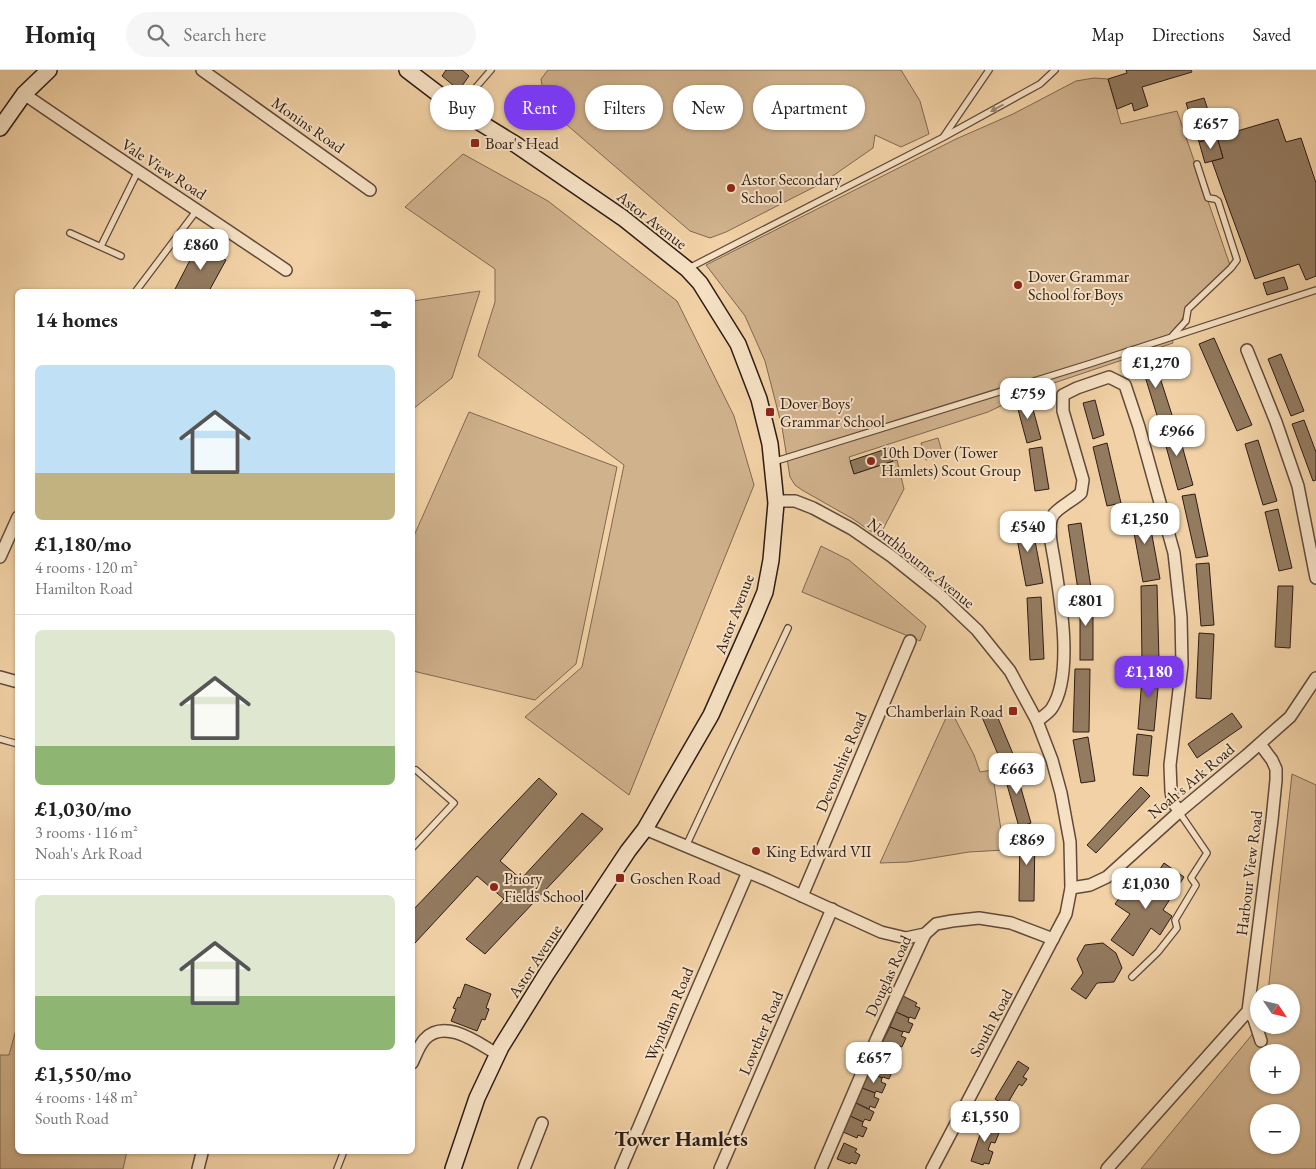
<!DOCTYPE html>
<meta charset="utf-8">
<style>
body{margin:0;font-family:"EB Garamond",serif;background:#f6f6f6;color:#222;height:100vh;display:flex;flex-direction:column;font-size:19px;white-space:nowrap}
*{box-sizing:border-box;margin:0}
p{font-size:16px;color:#767676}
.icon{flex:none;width:28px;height:28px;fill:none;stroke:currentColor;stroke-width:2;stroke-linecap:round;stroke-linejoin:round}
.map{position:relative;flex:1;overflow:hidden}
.details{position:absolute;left:15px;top:219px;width:400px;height:865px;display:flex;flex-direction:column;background:#fff;border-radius:8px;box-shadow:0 1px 4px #0004}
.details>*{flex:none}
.hud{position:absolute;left:430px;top:15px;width:475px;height:45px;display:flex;gap:10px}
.needle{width:32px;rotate:125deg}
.buttons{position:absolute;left:1250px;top:914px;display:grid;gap:10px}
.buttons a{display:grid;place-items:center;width:50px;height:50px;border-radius:50%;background:#fff;box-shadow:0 1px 4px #0004;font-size:25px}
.price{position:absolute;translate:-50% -42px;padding:0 11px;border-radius:10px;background:#fff;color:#222;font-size:16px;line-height:32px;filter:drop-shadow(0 1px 2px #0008)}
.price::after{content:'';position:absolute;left:50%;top:30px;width:15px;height:11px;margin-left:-8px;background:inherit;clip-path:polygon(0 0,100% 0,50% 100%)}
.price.selected{background:#7c3aed;color:#fff}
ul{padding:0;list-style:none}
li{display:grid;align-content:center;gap:10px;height:265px;padding:0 20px}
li+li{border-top:1px solid #e0e0e0}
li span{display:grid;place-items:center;height:155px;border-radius:8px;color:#555}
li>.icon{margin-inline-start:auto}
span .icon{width:90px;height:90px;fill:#fffc;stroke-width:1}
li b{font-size:21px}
h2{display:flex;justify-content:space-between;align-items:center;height:60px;padding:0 20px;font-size:21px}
.chip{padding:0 18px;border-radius:22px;background:#fff;box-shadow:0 1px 4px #0004;font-size:18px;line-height:45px}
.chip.selected{background:#7c3aed;color:#fff}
header{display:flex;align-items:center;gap:30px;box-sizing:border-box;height:70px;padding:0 25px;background:#fff;border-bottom:1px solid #e0e0e0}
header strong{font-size:24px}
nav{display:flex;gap:28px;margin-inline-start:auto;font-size:18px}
.search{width:350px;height:45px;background:#f6f6f6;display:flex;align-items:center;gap:12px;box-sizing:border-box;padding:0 18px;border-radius:28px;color:#767676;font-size:19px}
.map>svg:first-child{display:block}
</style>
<header>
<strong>Homiq</strong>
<div class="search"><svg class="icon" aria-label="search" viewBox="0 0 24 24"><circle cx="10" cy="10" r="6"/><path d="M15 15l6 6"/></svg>Search here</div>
<nav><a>Map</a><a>Directions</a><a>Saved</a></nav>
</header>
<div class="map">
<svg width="1316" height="1099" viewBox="0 0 1316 1099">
<rect width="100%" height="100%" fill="#f1d1a5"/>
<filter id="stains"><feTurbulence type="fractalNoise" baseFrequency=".004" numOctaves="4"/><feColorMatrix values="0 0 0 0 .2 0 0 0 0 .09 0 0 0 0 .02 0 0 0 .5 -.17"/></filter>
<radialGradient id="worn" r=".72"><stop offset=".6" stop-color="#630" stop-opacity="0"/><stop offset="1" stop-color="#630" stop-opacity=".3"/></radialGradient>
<g fill="#d0b28d" stroke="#7f6852" fill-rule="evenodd">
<polygon points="548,0 901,0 920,31 929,64 901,77 875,65 873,78 824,112 726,162 710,168 690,161 560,49 544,27 541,9"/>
<polygon points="1094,8 1108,9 1121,54 1177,41 1231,198 1188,239 1172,266 1173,273 1036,319 988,342 849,387 854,404 897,390 904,419 879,467 853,449 802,420 795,415 790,407 782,357 765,291 745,246 706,195 956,69 1013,44 1076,11"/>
<polygon points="463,84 548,131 677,231 734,346 754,415 629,725 525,647 582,597 624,395 478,286 495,232 495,199 405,137"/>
<polygon points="480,221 452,308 413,339 413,231"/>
<polygon points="469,342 617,397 576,594 535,630 413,601 413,468"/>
<polygon points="938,368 943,385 926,390 921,373"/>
<polygon points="821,476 849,490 926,556 920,571 802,522"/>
<polygon points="950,639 974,685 980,702 992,700 1004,780 969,782 908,792 880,793"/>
<path d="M 1292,704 L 1316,715 L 1316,1099 L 1141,1099 L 1260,955 L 1291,955 L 1291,922 L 1268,922 ZM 1259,982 L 1291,982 L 1291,1015 L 1259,1015 ZM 1259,1042 L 1291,1042 L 1291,1075 L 1259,1075 Z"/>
<polygon points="17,956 18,1081 127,1081 123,1099 0,1099 0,985 9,985"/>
</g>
<g fill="#937b60" stroke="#2e1d16">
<polygon points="446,0 462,0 469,6 459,20 442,6"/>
<polygon points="1126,0 1191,0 1192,2 1142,17 1148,36 1134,41 1132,33 1117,39 1108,9 1127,3"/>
<polygon points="1204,28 1217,67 1199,72 1186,33"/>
<polygon points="1278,49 1286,72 1301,68 1316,113 1316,206 1306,210 1299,194 1255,209 1223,122 1212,91 1223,88 1217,67"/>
<polygon points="1217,67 1223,88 1205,93 1199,72"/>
<polygon points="198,175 226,190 209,221 174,221"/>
<polygon points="1284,207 1288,219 1267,225 1263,213"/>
<polygon points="1214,268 1252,355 1237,361 1199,274"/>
<polygon points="1281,284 1304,341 1291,346 1268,289"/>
<polygon points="1153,286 1173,348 1159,352 1140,290"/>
<polygon points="1030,328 1041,369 1027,373 1016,332"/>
<polygon points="1095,330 1104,365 1093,369 1083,333"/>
<polygon points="1304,350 1316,382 1316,410 1313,411 1292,354"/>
<polygon points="1176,354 1193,415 1178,420 1161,358"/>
<polygon points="1258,370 1277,431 1263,435 1245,374"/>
<polygon points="1107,373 1121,433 1107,436 1093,377"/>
<polygon points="1042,377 1049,419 1035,421 1029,379"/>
<polygon points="889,378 893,391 854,404 850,391"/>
<polygon points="1195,424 1208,486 1196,488 1182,426"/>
<polygon points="1147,438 1160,509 1143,512 1130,441"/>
<polygon points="1278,439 1292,498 1279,501 1265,442"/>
<polygon points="1031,450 1043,513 1026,516 1014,453"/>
<polygon points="1081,453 1091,518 1078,520 1068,455"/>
<polygon points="1209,493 1214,555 1201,556 1196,494"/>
<polygon points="1157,515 1159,591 1142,592 1141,516"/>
<polygon points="1278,516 1293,516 1290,578 1275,577"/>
<rect x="1080" y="524" width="13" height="66"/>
<polygon points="1041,527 1044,589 1030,590 1027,528"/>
<polygon points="1199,563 1214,564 1211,629 1196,628"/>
<polygon points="1143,596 1160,597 1154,661 1138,659"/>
<polygon points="1075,599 1090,599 1089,662 1073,662"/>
<polygon points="995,641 1013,684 1000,689 982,647"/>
<polygon points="1232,643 1242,657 1197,688 1188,674"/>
<polygon points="1137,664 1152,666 1148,706 1133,705"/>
<polygon points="1088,667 1095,711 1081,713 1073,670"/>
<polygon points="1014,694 1031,753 1019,757 1002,697"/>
<polygon points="539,708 557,724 500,791 521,809 582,743 603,759 485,884 466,869 504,829 477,806 415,873 412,870 412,841"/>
<polygon points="1141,717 1150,726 1096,783 1087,775"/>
<polygon points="1020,762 1035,762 1034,831 1019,831"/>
<polygon points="1164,793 1184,807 1163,840 1172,846 1160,865 1151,858 1133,886 1111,870 1130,844 1115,834 1128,816 1142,826"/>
<polygon points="1103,873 1116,883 1122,898 1114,912 1097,913 1086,929 1071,919 1083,903 1077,889 1085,875"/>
<polygon points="465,914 491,924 486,938 489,939 485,950 482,949 477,961 451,951 456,939 453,938 458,927 460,928"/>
<polygon points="903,926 917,933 915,936 920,938 915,949 910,947 909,948 896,942"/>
<polygon points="896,942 909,948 908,952 913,954 909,963 903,961 903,962 890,957"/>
<polygon points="890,957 903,962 901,966 906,968 902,977 897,975 896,978 882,973"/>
<polygon points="882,973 896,978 894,982 899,985 895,994 890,991 889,994 876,988"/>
<polygon points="876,988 889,994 887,998 893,1000 889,1009 883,1007 882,1008 869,1002"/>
<polygon points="1018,991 1029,998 1023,1007 1027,1009 1022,1016 1019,1014 1006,1036 995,1029"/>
<polygon points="869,1002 882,1008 881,1012 886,1014 882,1023 876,1021 875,1023 862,1018"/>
<polygon points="862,1018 875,1023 874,1027 879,1029 875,1038 870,1036 869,1039 856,1033"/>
<polygon points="856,1033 874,1042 870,1051 865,1049 863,1052 850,1046"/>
<polygon points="850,1046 863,1052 862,1056 867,1058 863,1067 858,1065 857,1068 843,1062"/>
<polygon points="985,1050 998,1054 995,1061 999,1063 995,1073 991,1072 988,1080 993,1082 989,1094 984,1093 983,1095 971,1091"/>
<polygon points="844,1073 857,1079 855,1082 860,1085 856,1094 851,1092 850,1094 837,1089"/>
</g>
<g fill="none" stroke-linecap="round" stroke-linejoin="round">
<g stroke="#5f4a3a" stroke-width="8">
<g id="lane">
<polyline points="458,38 491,0"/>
<polyline points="944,66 989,0"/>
<polyline points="70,163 121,186"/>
<polyline points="101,176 138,101"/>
<polyline points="689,198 942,68 1040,14 1055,0"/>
<polyline points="136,221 197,140"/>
<polyline points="1173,265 1186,251 1188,239 1231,198 1237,190 1218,131 1215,129 1208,128 1197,94"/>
<polyline points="773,392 1089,294 1316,220"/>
<polyline points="0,669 18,674"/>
<polyline points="686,776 788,558"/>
<polyline points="412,778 454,733 416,700"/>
<polyline points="1132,907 1158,882 1177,858 1175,850 1196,815 1191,808 1207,783 1179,742"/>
<polyline points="337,1099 344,1081"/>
</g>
</g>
<g stroke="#5f4a3a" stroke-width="14">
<g id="street">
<polyline points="202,0 370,120"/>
<path d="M 24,24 C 111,84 199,141 286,200"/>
<polyline points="1247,280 1276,352 1298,416 1316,508"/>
<polyline points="776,433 783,431 795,431 813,438 852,459 891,486 941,526 977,560 1010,601 1037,651 1052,690 1061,723 1070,772 1071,818 1066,844 932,1099"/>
<polyline points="0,487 18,447"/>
<polyline points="0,607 18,612"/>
<path d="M 1037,651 C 1042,647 1049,643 1052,638 C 1074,604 1060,527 1054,489 C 1052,477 1046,454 1054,444 C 1058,438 1075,429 1081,423 L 1083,410 L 1063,341 L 1063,325 L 1077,318 L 1109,307 L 1125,315 L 1139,357 L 1174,483 L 1181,547 L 1182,595 L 1170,695 L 1171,721 L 1173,733 L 1180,741"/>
<polyline points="645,759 767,810 881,862 906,868 925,864 936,854 952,851 979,848 1011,853 1053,869"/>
<polyline points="1071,818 1090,815 1107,807 1180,741 1247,685 1290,647 1316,608"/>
<polyline points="802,826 910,571"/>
<polyline points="1248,941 1254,949 1261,971"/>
<path d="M 412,993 C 416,985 419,975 425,969 C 445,948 478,973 497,984"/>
<polyline points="198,1099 202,1083"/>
<polyline points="524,1099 542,1053"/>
<polyline points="621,1099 691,934 748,802"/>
<polyline points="720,1099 832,839"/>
<polyline points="821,1099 877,968 925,864"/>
<polyline points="1107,1099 1248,941 1272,750 1276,710 1276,699 1272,690 1260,674"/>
</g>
</g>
<g stroke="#2e1d16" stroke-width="18">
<g id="secondary">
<polyline points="407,0 458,39 515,74 623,148 687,199 700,213 738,274 759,329 770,374 776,433 771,490 765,522 755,546 711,645 645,759 628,781 547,903 501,977 477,1028 453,1099"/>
<polyline points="0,58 24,24 49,0"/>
</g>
</g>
<use href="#lane" stroke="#f6e1c4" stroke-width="5.5"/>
<use href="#street" stroke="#f6e1c4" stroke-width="11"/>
<use href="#secondary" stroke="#f6e1c4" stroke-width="15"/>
</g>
<defs><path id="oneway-solid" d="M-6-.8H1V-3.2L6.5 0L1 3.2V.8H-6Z" transform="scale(1.25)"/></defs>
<use fill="#9c8976" href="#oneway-solid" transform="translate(997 38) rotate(151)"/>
<g fill="#8f2418" stroke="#f6e1c4" stroke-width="2">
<rect x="470" y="68" width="10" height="10" rx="2.5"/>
<circle cx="731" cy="118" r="5"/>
<circle cx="1018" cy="215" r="5"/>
<rect x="765" y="337" width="10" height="10" rx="2.5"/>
<circle cx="871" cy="391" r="5"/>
<rect x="1008" y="636" width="10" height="10" rx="2.5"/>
<circle cx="756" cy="781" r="5"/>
<rect x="615" y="803" width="10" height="10" rx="2.5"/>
<circle cx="494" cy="817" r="5"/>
</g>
<g text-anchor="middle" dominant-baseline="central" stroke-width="4" stroke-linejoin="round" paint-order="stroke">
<g font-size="16" fill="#2e1d16" stroke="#f6e1c4">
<text transform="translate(308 55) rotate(35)">Monins Road</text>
<text transform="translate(164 99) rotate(33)">Vale View Road</text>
<text transform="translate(652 150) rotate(38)">Astor Avenue</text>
<text transform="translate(921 493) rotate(39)">Northbourne Avenue</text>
<text transform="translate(734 544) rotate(-69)">Astor Avenue</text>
<text transform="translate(841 692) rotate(-67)">Devonshire Road</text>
<text transform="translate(1191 711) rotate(-40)">Noah's Ark Road</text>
<text transform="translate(1249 803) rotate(-83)">Harbour View Road</text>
<text transform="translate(535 891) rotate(-57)">Astor Avenue</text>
<text transform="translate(888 906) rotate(-65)">Douglas Road</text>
<text transform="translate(669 944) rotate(-67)">Wyndham Road</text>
<text transform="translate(991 953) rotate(-62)">South Road</text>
<text transform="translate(761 963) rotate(-67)">Lowther Road</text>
</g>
<g font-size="16" fill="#2e1d16" stroke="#f6e1c4" text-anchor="start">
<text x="485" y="73">Boar's Head</text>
<text x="741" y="109">Astor Secondary<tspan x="741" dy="18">School</tspan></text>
<text x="1028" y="206">Dover Grammar<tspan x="1028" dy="18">School for Boys</tspan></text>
<text x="780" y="333">Dover Boys'<tspan x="780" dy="18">Grammar School</tspan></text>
<text x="881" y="382">10th Dover (Tower<tspan x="881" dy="18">Hamlets) Scout Group</tspan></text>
<text x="1003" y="641" text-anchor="end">Chamberlain Road</text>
<text x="766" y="781">King Edward VII</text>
<text x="504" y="808">Priory<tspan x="504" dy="18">Fields School</tspan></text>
<text x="630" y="808">Goschen Road</text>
</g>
<g font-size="21" font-weight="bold" fill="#2e1d16" stroke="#f6e1c4">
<text x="681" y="1068">Tower Hamlets</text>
</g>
</g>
<rect width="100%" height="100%" filter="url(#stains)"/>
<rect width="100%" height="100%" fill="url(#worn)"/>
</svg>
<div class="buttons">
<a><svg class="needle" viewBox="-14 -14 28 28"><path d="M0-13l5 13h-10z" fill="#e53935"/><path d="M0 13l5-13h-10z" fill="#767676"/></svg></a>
<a>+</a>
<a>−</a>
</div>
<b class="price" style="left:1211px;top:80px">£657</b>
<b class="price" style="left:201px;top:201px">£860</b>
<b class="price" style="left:1156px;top:319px">£1,270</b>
<b class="price" style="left:1028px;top:350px">£759</b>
<b class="price" style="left:1177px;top:387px">£966</b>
<b class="price" style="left:1145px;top:475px">£1,250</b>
<b class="price" style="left:1028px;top:483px">£540</b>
<b class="price" style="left:1086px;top:557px">£801</b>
<b class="price selected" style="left:1149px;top:628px">£1,180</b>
<b class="price" style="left:1017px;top:725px">£663</b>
<b class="price" style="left:1027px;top:796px">£869</b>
<b class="price" style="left:1146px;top:840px">£1,030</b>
<b class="price" style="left:874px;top:1014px">£657</b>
<b class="price" style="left:985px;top:1073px">£1,550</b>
<div class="hud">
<a class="chip">Buy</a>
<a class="chip selected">Rent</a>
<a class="chip">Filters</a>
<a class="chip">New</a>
<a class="chip">Apartment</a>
</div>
<section class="details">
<h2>14 homes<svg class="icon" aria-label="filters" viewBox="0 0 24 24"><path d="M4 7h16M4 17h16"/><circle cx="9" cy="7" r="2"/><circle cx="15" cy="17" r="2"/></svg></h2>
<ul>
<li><span style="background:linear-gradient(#bfe0f5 70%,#c2b280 0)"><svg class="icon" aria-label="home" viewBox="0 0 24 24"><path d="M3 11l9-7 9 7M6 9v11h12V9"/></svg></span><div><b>£1,180/mo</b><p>4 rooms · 120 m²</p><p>Hamilton Road</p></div></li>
<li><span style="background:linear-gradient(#dfe7d0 75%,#8fb573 0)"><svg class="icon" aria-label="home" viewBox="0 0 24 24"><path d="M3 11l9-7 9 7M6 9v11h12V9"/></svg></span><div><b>£1,030/mo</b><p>3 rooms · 116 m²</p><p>Noah's Ark Road</p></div></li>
<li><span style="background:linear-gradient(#dfe7d0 65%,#8fb573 0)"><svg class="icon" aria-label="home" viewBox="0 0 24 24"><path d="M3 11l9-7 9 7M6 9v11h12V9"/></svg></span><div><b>£1,550/mo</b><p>4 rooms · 148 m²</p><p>South Road</p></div></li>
</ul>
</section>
</div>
